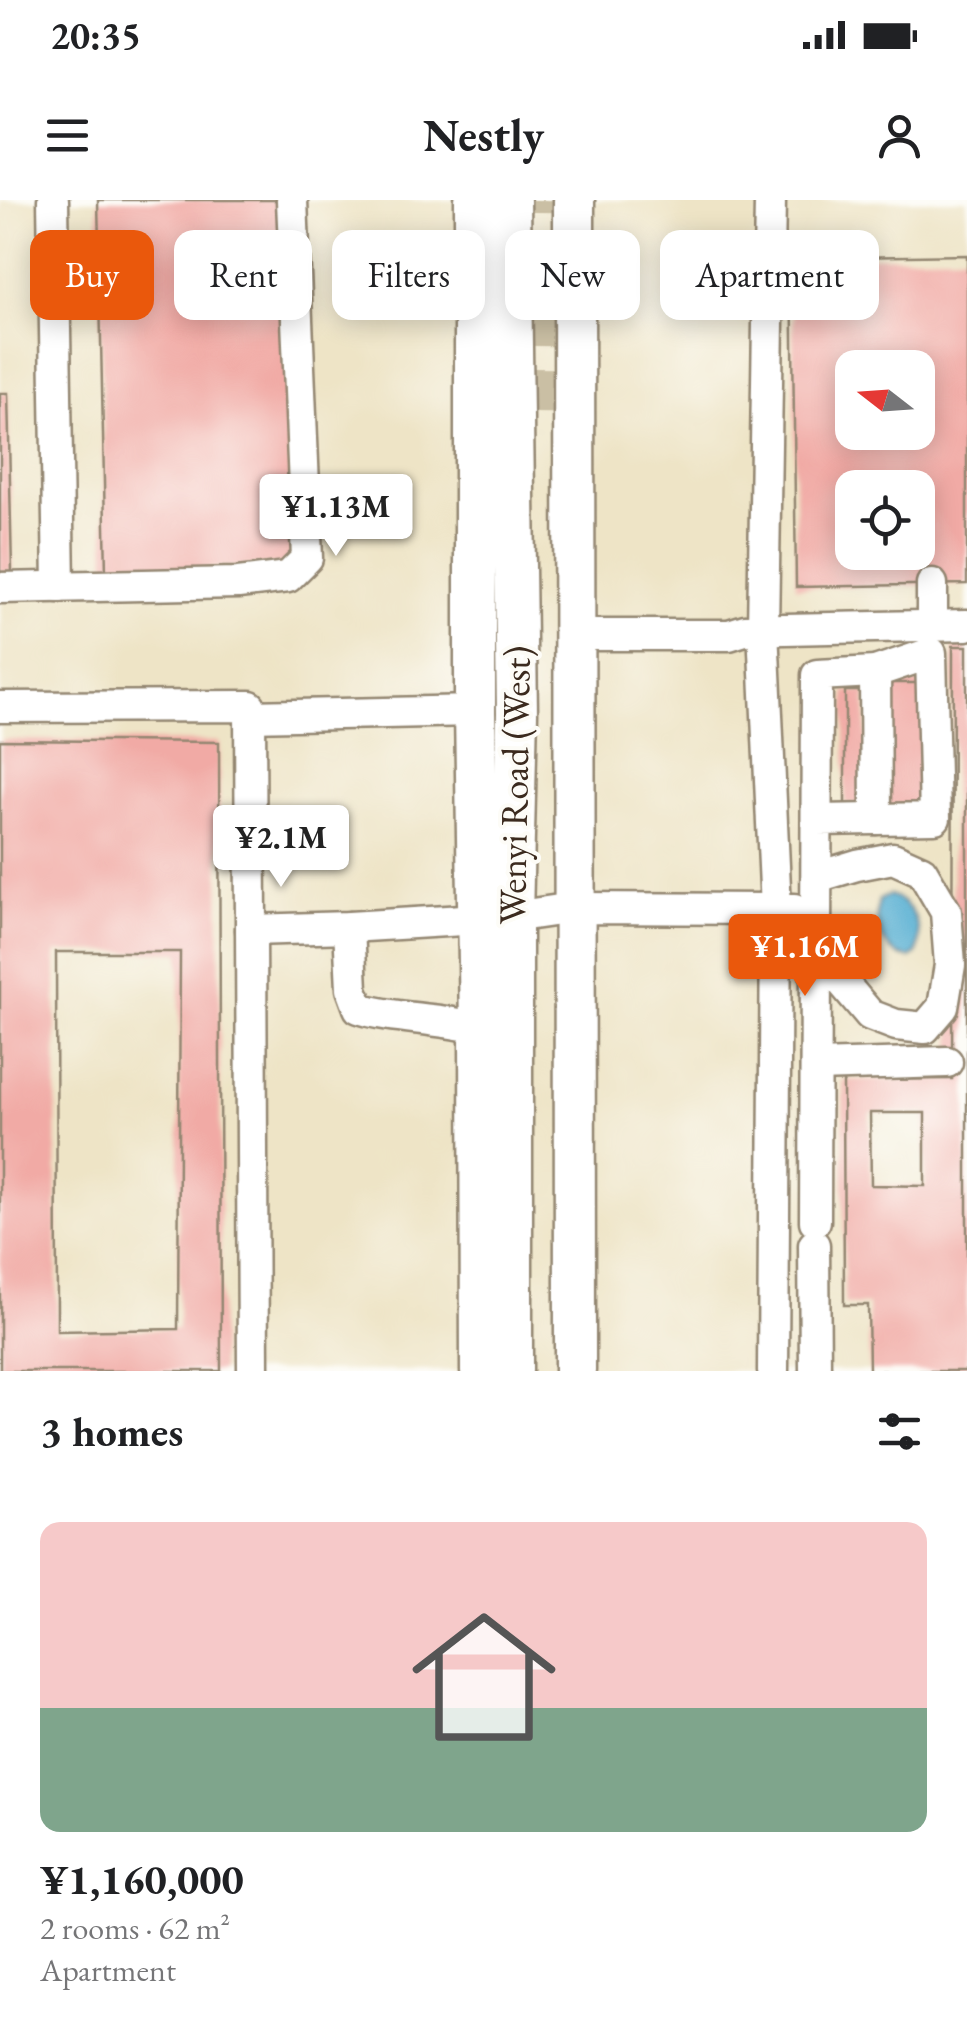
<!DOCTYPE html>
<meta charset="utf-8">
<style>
body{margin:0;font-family:"EB Garamond",serif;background:#f6f6f6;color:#202124;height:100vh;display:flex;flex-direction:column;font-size:38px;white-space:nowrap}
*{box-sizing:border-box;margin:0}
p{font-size:32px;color:#757577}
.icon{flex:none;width:55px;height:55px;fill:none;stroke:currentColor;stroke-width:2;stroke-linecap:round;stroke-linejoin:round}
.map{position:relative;height:1171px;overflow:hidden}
.details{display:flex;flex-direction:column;background:#fff;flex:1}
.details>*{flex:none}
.top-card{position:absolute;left:30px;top:30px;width:908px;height:90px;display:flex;gap:20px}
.needle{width:65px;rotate:287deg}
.fabs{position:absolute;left:835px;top:150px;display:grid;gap:20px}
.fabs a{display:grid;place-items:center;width:100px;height:100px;border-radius:20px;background:#fff;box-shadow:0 5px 25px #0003;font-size:50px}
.price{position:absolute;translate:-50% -85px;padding:0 22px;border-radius:10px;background:#fff;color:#222;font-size:32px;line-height:65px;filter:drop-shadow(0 2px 5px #0008)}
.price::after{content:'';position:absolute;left:50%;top:60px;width:30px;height:22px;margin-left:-15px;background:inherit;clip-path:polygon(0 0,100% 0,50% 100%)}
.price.on{background:#ea580c;color:#fff}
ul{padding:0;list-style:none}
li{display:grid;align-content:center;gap:20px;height:530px;padding:0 40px}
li+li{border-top:2px solid #e0e0e0}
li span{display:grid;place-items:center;height:310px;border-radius:20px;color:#555}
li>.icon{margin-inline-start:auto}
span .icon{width:180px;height:180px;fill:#fffc;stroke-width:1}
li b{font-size:42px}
h2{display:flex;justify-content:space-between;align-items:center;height:120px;padding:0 40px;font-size:42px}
.tag{padding:0 35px;border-radius:20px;background:#fff;box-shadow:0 5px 25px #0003;font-size:35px;line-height:90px}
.tag.on{background:#ea580c;color:#fff}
.status{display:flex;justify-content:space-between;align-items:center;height:70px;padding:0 50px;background:#fff;direction:ltr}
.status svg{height:28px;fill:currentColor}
header{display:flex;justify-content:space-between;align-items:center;height:130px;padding:0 40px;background:#fff;font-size:45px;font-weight:700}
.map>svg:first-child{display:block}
</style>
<div class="status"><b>20:35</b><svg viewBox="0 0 49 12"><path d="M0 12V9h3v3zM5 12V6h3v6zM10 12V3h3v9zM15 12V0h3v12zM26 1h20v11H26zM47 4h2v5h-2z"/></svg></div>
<header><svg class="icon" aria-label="menu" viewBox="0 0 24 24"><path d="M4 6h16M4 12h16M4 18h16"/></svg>Nestly<svg class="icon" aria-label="person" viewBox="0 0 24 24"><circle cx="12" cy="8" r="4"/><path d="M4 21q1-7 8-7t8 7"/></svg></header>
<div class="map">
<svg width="967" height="1171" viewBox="0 0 967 1171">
<rect width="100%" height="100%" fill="#fdfcf7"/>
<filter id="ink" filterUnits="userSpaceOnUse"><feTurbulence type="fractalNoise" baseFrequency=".01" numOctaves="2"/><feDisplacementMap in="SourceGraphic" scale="20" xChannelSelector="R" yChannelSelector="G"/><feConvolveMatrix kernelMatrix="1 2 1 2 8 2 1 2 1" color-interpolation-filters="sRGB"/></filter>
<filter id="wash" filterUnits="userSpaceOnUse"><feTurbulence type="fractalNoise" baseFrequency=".0048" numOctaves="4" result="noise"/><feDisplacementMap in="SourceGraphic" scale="40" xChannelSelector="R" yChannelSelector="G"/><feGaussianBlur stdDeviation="2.25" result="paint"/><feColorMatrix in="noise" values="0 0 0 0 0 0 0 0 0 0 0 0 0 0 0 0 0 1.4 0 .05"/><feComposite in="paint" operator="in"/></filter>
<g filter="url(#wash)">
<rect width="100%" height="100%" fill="#eee4c6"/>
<path fill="#55aed2" stroke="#486c78" stroke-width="2.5" d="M 889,695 C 914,703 924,729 917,754 L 910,758 C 883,755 872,724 879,700 Z"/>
<g id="blocks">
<g fill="#f1aaa5" fill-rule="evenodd">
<polygon points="98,0 283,0 293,364 106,374"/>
<path d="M 967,55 L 967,384 L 796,387 L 792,58 ZM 852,168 L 918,168 L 918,232 L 852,232 ZM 852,288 L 918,288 L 918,352 L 852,352 Z"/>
<polygon points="0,193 8,193 12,372 0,372"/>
<path d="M 953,446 L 967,446 L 967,1171 L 869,1171 L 868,1105 L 844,1105 L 843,880 L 952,879 ZM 870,913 L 925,913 L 925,986 L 871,985 Z"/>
<polygon points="885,483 926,483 927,605 885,605"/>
<rect x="845" y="491" width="21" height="113"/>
<path d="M 0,540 L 219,542 L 221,1171 L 0,1171 ZM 56,752 L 180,752 L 178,1129 L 57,1131 Z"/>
</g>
</g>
</g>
<g filter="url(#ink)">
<use href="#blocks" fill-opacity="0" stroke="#948772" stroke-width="2.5"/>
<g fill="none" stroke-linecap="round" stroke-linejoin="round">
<polyline stroke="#cabfa4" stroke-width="45" stroke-dasharray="45 22" stroke-linecap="butt" points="531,213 534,0"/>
<g stroke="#948772" stroke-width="35">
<g id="minor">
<polyline points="53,0 59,387"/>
<polyline points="770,0 763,429 776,709 773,1171"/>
<polyline points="0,388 238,383 288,377 307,358 292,0"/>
<polyline points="932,425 932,384"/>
<polyline points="574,435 729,435 745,430 967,425"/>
<polyline points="875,472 876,619"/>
<polyline points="0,507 250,506 253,1171"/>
<polyline points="250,516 475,511"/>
<polyline points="817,677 857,665 893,658 922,671 946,712 950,765 943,807 925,828 896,825 870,815 817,752"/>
<path d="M 349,727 L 352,789 L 359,808 C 400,822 467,816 498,839"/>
<polyline points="251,730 349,727 512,717 573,708 794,709"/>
<polyline points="816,866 947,862"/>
<polyline points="815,1021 817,475 875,472 931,453 935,618 817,620"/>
<polyline points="814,1045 815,1171"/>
</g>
</g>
<g stroke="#948772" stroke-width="45">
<g id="major">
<polyline points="475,0 475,511 480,827 481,1171"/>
<polyline points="510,0 517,513 512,717 512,1171"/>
<polyline points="574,0 575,1171"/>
</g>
</g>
<use href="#minor" stroke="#fff" stroke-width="30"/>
<use href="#major" stroke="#fff" stroke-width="40"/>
</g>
</g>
<g text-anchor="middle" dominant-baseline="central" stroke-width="8" stroke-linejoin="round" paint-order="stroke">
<g font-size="38" fill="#3b2a1e" stroke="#fdfcf7">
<text transform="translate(514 585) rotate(-89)">Wenyi Road (West)</text>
</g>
</g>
</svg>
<div class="fabs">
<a><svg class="needle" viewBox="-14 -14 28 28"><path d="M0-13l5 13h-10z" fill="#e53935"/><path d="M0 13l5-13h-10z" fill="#757577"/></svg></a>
<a><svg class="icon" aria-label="locate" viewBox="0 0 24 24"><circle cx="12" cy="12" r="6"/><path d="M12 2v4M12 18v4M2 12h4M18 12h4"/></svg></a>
</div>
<b class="price" style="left:336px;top:359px">¥1.13M</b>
<b class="price" style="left:281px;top:690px">¥2.1M</b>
<b class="price on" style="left:805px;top:799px">¥1.16M</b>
<div class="top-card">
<a class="tag on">Buy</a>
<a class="tag">Rent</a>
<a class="tag">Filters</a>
<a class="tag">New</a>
<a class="tag">Apartment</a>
</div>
</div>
<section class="details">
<h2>3 homes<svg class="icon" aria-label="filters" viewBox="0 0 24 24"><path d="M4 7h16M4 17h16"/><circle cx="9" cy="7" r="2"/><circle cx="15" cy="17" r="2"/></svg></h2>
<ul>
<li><span style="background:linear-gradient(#f6c9c9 60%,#7fa58c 0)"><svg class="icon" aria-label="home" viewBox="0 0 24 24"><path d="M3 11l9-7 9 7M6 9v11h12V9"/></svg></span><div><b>¥1,160,000</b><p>2 rooms · 62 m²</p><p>Apartment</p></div></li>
</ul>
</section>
